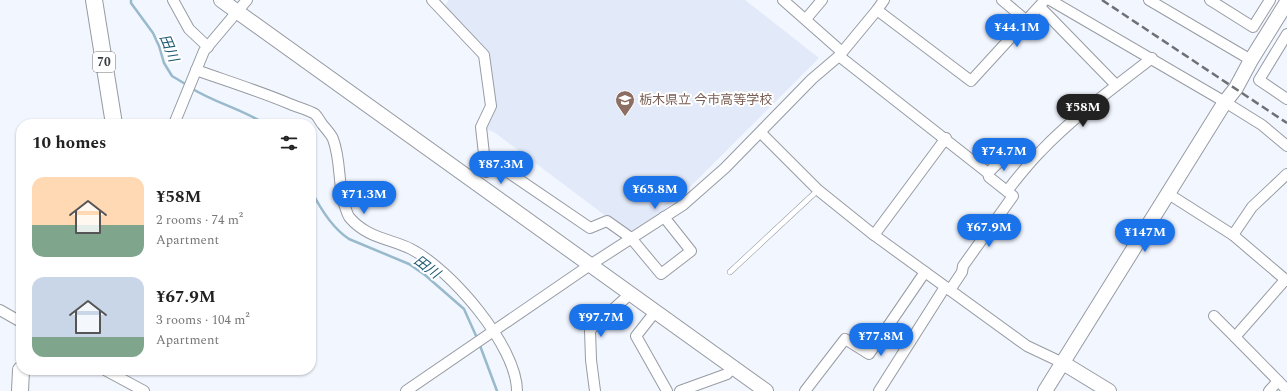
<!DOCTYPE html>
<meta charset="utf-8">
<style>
body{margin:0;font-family:Spectral,"Noto Sans JP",serif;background:#f2f2f2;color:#222;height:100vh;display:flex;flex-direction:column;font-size:15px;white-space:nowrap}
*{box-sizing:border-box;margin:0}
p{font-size:13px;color:#767676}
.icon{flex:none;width:22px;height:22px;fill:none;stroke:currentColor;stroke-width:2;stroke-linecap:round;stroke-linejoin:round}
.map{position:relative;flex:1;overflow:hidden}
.drawer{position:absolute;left:16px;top:119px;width:300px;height:256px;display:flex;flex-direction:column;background:#fff;border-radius:16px;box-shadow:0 1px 3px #0004}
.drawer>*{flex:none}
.price{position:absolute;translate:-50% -34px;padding:0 9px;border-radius:14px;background:#1a73e8;color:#fff;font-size:13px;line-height:26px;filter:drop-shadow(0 1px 2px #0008)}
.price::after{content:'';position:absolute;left:50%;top:24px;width:12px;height:9px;margin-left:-6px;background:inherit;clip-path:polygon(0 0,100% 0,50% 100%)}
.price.active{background:#222;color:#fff}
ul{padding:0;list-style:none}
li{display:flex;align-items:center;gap:12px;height:100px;padding:0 16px}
li span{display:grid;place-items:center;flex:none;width:112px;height:80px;border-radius:12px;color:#555}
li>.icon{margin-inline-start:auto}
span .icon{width:48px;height:48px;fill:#fffc;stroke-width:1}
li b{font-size:17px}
h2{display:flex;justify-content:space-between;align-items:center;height:48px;padding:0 16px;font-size:17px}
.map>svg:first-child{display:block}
</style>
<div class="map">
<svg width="1287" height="391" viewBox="0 0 1287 391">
<rect width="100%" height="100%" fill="#f2f6ff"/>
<polygon fill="#e2e9f8" points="449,0 745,0 819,58 678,199 631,235 494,132 483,128 492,111 486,55 443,8"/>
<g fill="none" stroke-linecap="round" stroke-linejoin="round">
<g stroke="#99bacc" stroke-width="2.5">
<polyline points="131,0 131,3 153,33 159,46 164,63 172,76 187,85"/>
<path d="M 191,88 C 215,103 242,109 265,124"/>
<path d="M 311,190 C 320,208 332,228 349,239 L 409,264 L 425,275 L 464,309 L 477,338"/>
<polyline points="479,343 497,391"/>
</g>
<g stroke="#979ba3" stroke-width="6">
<polyline id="lane" points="730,272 818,190"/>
</g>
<g stroke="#979ba3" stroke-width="12">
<g id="street">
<polyline points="173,0 189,29 208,47"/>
<polyline points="432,0 484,55 491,106 481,127 486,172 499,166 590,228 607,221 631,238 661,274 691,251 664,217"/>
<polyline points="783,0 842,52"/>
<polyline points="1002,0 1027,21"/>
<polyline points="1050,0 1225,102 1262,125 1287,146"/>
<polyline points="1149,0 1251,60"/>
<polyline points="1210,0 1253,27 1270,0"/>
<polyline points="1040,7 1116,85"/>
<polyline points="877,10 971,81 1045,0"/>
<polyline points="806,19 822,0"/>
<polyline points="1287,34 1259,80 1287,99"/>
<polyline points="839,56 988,173"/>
<path d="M 196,70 C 227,81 259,91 290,104 C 297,107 308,110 315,114 C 318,117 320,121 322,124 C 326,129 331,134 333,139 C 341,160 338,183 344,204 C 346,208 347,215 350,218 C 367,238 391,239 411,249 C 450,269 517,346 517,391"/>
<polyline points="174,124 204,51 247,0"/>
<polyline points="761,133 818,190 874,235 1027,346 1063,363"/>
<path d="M 1007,191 C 1018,177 1029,163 1041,151 C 1072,118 1116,86 1152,58"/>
<polyline points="1167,193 1233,235 1287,281"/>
<polyline points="874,235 946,138"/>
<polyline points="1233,235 1252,207 1287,174"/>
<polyline points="950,290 962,272 963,266 1013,196 989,177 988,173 1013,148"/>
<polyline points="0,310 21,322"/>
<polyline points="655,312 636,336 667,391"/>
<polyline points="1214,316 1235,337 1285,280"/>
<polyline points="1235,337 1287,390"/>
<polyline points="105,370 144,391"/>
<polyline points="406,391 590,265 683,205 725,168 812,79 839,56 877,10 884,0"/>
<polyline points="595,391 591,360 590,330 630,294"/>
<polyline points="680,391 727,374 734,366"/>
<polyline points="805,391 845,339 869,354 925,272"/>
<polyline points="879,391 945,287"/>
<polyline points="1269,391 1278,381"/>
</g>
</g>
<g stroke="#979ba3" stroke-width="16">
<g id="secondary">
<polyline points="221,0 766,391"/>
<polyline points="1063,363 1109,391"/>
<polyline points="1045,391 1225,102 1236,88 1251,60 1287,2"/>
</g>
</g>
<g stroke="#979ba3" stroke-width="18">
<g id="primary">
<polyline points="94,0 114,124"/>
<polyline points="20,391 21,370"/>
</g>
</g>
<use href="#lane" stroke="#fff" stroke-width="5"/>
<use href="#street" stroke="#fff" stroke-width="10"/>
<use href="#secondary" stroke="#fff" stroke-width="14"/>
<use href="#primary" stroke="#fff" stroke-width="16"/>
<polyline stroke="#6e7075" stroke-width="2.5" stroke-dasharray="8 4" stroke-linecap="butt" points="1102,0 1287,123"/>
</g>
<defs>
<g id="school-pin" transform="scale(1)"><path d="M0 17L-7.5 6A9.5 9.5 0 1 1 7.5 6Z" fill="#8d6e63" stroke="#fff"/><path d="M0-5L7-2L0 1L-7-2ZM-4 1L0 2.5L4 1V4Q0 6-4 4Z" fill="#fff"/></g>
</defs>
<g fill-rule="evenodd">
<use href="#school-pin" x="625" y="100"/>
</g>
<g text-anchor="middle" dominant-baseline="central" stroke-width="4" stroke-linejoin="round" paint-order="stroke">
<rect fill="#fff" stroke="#747577" stroke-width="1" x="93" y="52" width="22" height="20" rx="3"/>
<g font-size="12" font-weight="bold" fill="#383a3d">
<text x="104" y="62">70</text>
</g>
<g font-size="13" fill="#785e54" stroke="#fff" text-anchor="start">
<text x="639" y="100">栃木県立 今市高等学校</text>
</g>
<g font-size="14" font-style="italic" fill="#1f5a75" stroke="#fff">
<text transform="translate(169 48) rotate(67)">田川</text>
<text transform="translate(427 267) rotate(37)">田川</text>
</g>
</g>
</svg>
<b class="price" style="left:1017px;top:48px">¥44.1M</b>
<b class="price active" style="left:1083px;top:128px">¥58M</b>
<b class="price" style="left:1004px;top:172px">¥74.7M</b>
<b class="price" style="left:501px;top:185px">¥87.3M</b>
<b class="price" style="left:655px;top:210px">¥65.8M</b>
<b class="price" style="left:364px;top:215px">¥71.3M</b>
<b class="price" style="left:989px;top:248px">¥67.9M</b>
<b class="price" style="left:1145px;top:253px">¥147M</b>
<b class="price" style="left:601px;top:338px">¥97.7M</b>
<b class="price" style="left:881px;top:357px">¥77.8M</b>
<section class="drawer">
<h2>10 homes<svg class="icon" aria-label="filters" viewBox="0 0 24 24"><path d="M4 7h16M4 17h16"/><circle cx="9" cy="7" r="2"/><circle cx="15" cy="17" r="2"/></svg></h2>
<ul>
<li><span style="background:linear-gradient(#ffd9b3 60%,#7fa58c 0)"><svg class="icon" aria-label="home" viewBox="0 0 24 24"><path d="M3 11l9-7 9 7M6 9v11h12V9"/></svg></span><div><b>¥58M</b><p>2 rooms · 74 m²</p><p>Apartment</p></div></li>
<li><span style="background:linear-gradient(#c9d6e8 75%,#7fa58c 0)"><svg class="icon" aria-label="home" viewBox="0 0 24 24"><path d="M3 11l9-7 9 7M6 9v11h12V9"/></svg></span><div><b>¥67.9M</b><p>3 rooms · 104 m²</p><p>Apartment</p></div></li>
</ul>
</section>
</div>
